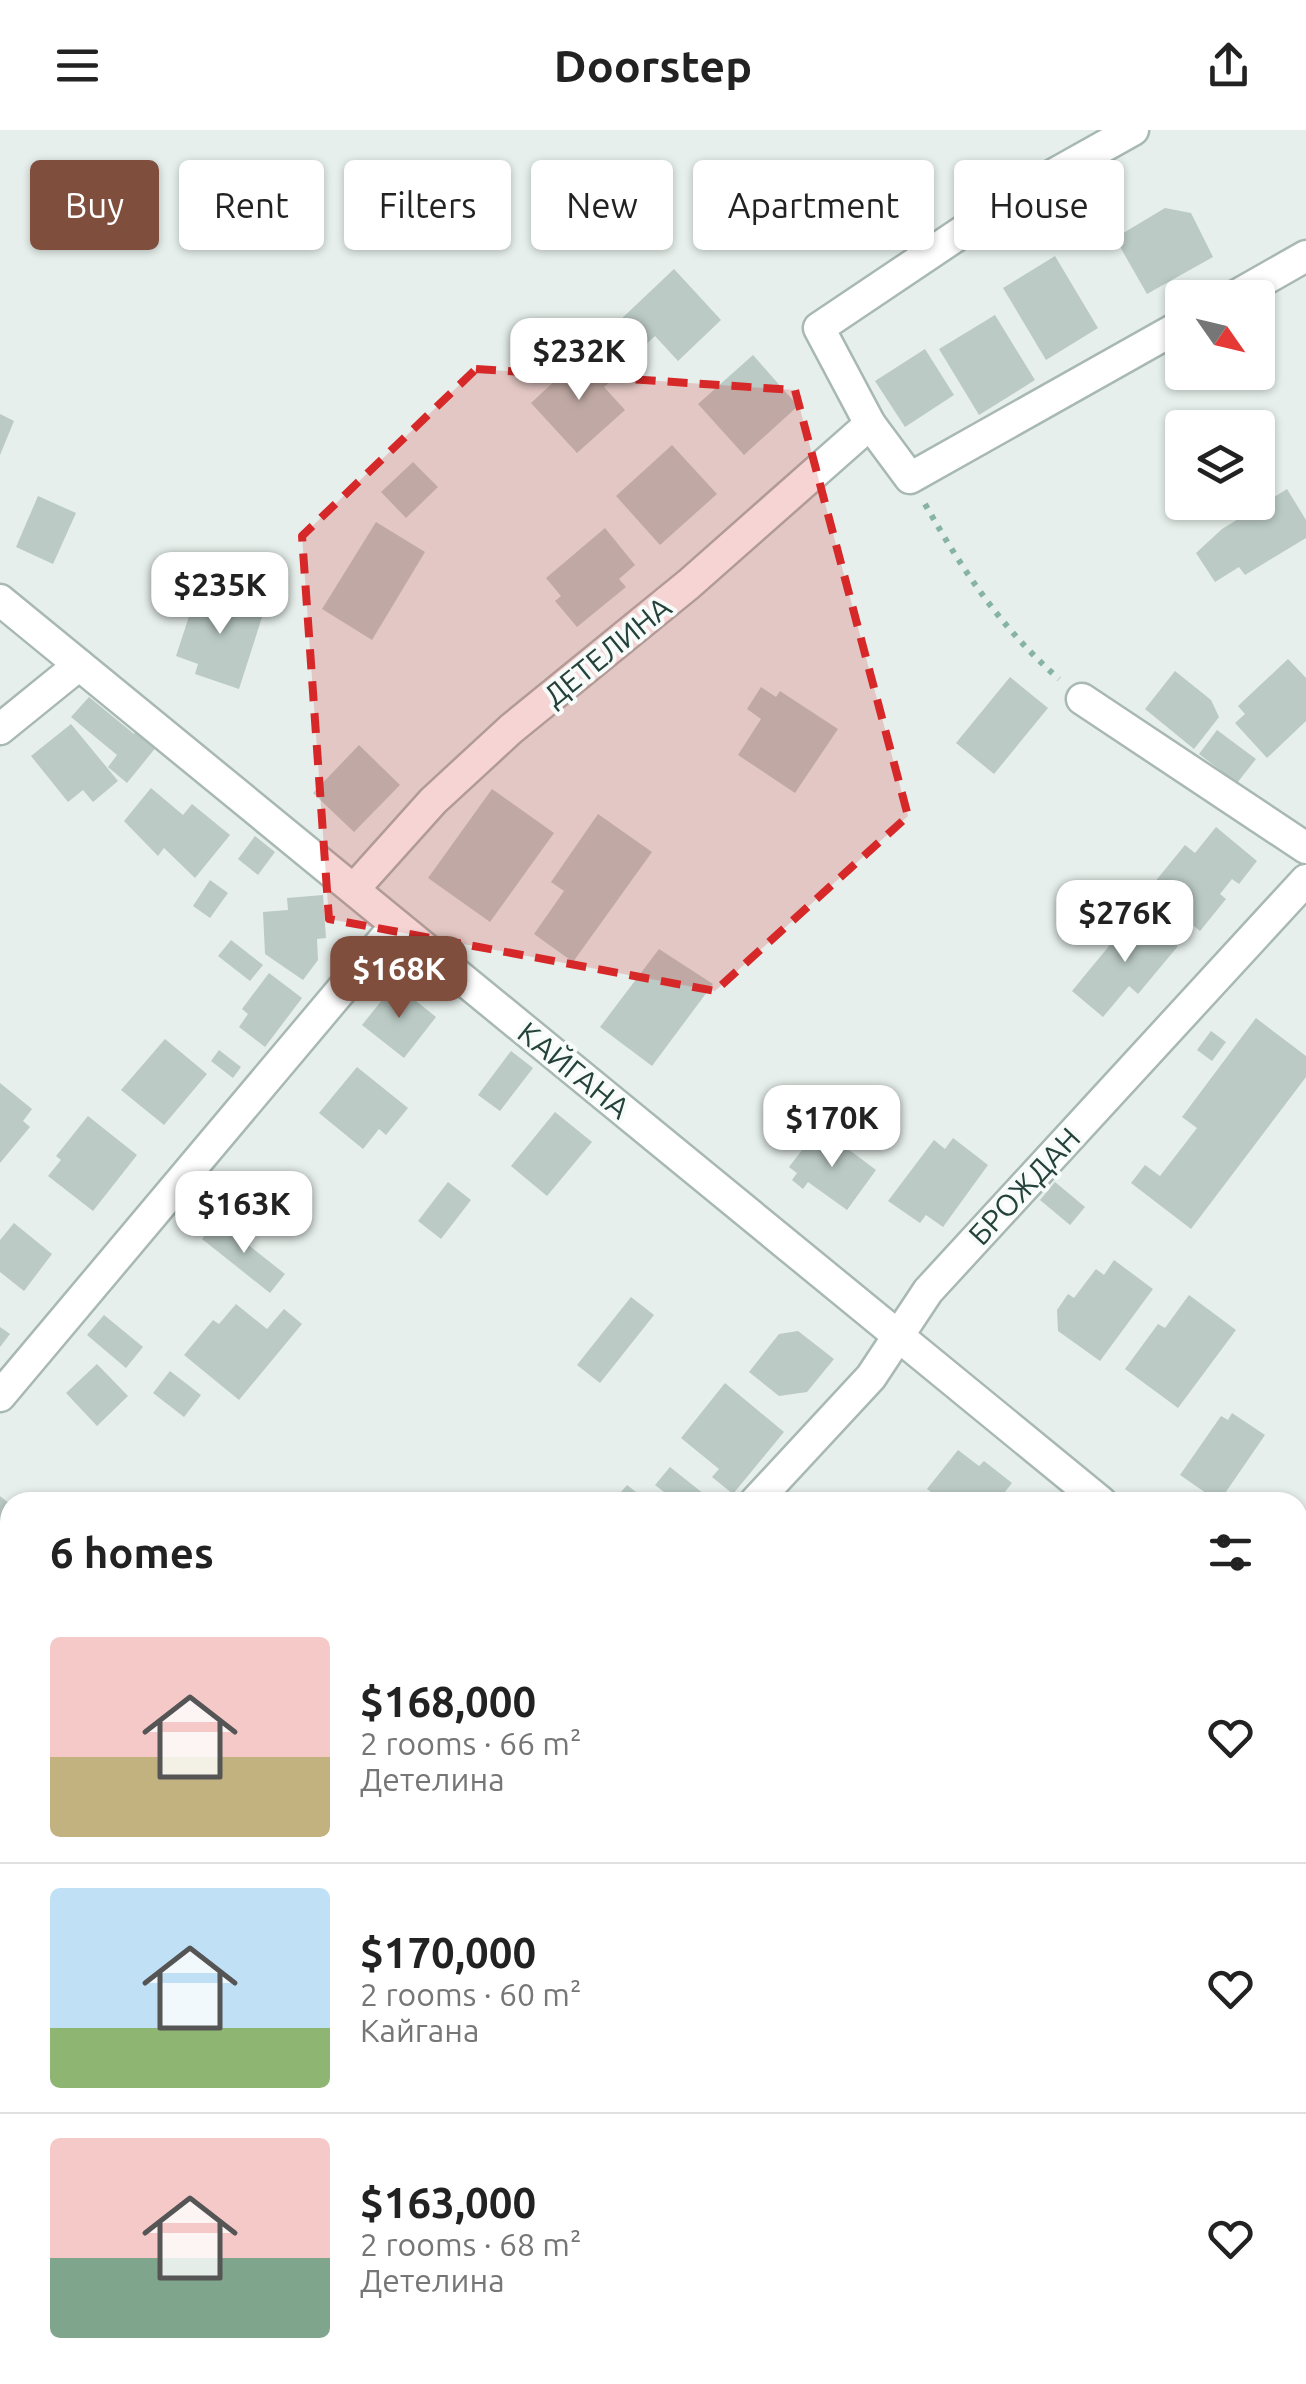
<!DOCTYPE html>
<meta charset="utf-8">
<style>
body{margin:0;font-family:Ubuntu,sans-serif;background:#f2f2f2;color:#222;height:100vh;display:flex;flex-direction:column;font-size:38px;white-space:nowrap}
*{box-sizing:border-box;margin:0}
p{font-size:32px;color:#767676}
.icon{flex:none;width:55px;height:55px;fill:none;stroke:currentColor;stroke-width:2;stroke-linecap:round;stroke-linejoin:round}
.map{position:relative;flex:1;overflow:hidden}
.panel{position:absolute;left:0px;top:1362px;width:1308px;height:892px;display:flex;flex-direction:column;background:#fff;border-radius:30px 30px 0 0;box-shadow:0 2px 8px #0004}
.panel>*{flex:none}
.hud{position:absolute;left:30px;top:30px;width:1248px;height:90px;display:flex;gap:20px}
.needle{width:65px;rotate:124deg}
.buttons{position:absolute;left:1165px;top:150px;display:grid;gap:20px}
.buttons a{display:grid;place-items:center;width:110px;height:110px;border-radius:10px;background:#fff;box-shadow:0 2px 8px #0004;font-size:50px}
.price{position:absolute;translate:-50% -85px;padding:0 22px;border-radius:20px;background:#fff;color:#222;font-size:32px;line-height:65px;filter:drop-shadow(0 2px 5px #0008)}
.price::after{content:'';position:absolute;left:50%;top:60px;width:30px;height:22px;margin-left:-15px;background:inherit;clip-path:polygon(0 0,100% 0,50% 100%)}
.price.current{background:#804e3d;color:#fff}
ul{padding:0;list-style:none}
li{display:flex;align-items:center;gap:30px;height:250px;padding:0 50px}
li+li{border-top:2px solid #e0e0e0}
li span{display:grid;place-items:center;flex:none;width:280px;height:200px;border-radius:10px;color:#555}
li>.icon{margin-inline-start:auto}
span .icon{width:120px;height:120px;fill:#fffc;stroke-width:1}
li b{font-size:42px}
h2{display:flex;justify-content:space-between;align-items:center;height:120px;padding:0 50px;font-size:42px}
.chip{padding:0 35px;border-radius:10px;background:#fff;box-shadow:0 2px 8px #0004;font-size:35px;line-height:90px}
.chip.current{background:#804e3d;color:#fff}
header{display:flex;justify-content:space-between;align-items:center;height:130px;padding:0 50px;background:#fff;font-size:45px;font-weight:700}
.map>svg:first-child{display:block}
</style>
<header><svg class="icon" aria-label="menu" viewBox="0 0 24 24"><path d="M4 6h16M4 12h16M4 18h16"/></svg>Doorstep<svg class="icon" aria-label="share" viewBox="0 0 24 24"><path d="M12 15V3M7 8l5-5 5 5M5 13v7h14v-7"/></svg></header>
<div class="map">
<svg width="1306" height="2254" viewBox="0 0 1306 2254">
<rect width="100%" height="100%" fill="#e6efeb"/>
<g fill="#bbcac4">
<polygon points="1165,78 1191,83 1213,127 1147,164 1115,108"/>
<polygon points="1055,126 1098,198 1046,230 1003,158"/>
<polygon points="674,139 721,190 678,231 655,206 642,218 618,192"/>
<polygon points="995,185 1035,250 979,285 939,219"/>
<polygon points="925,219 954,265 905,297 875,251"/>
<polygon points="586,222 612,250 604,257 625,280 577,323 531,273"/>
<polygon points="753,225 798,276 744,325 698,274"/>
<polygon points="0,284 14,291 0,325"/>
<polygon points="672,315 717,364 660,415 616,366"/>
<polygon points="413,332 438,357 406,388 381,362"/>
<polygon points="1287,359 1306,390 1306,408 1245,445 1239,437 1215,452 1196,423 1222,399"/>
<polygon points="38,366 76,383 53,434 16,417"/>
<polygon points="376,392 425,422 372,510 322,479"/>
<polygon points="605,398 635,435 619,449 626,457 577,497 555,471 561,466 546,448"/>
<polygon points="219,461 252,472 250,480 263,484 239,559 195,544 198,534 176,526 197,462 217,469"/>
<polygon points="1288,529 1306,548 1306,591 1267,628 1235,593 1245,584 1238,576"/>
<polygon points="1175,541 1211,570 1219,587 1194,619 1145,579"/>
<polygon points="1010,547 1048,578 994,644 956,613"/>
<polygon points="761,557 776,567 780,561 838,599 795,663 738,625 761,589 747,579"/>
<polygon points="89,567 134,604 137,600 157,616 127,653 108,637 117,625 71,587"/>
<polygon points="71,594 118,651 93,672 83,660 68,672 31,626"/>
<polygon points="1217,600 1256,629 1237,653 1199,624"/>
<polygon points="359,615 400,655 354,702 313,663"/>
<polygon points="151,658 183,685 192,674 230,705 195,748 164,718 158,726 124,691"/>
<polygon points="492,659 554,703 490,792 428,748"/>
<polygon points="598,684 652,722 573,832 534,804 564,761 551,752"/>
<polygon points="1216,697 1257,731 1239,754 1232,749 1220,764 1226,769 1200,801 1149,759 1185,715 1195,723"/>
<polygon points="255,706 275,722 258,745 238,729"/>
<polygon points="210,750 228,763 210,788 193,776"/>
<polygon points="323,765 326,808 317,809 318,830 303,850 265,824 263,782 288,780 287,768"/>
<polygon points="1137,782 1178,816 1138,864 1129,856 1103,887 1072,861"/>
<polygon points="231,810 263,835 250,851 218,826"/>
<polygon points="659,819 713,854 652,936 600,897"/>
<polygon points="269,843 302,868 265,917 239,897 248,884 242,879"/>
<polygon points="395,854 436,887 404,928 362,895"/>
<polygon points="1256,888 1306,926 1306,947 1191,1099 1131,1053 1145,1035 1160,1046 1197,998 1182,987"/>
<polygon points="1211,901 1226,912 1212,931 1197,920"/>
<polygon points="165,909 207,944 164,995 121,960"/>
<polygon points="219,920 241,937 233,948 211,931"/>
<polygon points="511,921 533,938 500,981 478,965"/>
<polygon points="357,937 408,978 386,1005 379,999 363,1019 319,983"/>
<polygon points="0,953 32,979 23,991 30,997 0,1033"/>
<polygon points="555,982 592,1012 547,1066 511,1036"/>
<polygon points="88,986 137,1025 93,1081 48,1046 61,1030 56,1026"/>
<polygon points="828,1004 876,1040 847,1080 808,1052 803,1059 792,1050 797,1043 789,1037 812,1007 820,1014"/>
<polygon points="953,1008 988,1035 943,1097 926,1085 920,1093 888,1071 934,1010 945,1019"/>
<polygon points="448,1052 471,1070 441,1109 418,1091"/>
<polygon points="1055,1052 1085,1077 1070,1095 1040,1070"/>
<polygon points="217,1090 285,1144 270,1163 202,1109"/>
<polygon points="14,1093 52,1124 24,1161 0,1142 0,1110"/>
<polygon points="1114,1130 1153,1159 1100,1231 1058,1201 1057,1180 1068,1164 1074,1168 1096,1139 1104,1145"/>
<polygon points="1189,1165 1236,1200 1178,1278 1125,1239 1158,1194 1165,1198"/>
<polygon points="631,1167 654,1185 600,1253 577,1235"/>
<polygon points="236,1174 267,1199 284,1179 302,1194 239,1270 184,1225 213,1190 219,1194"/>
<polygon points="104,1185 143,1217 126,1238 87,1205"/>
<polygon points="0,1197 10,1204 0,1217"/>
<polygon points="798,1201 834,1229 807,1262 779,1266 749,1242 779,1204"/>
<polygon points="97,1234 128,1266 97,1296 66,1263"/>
<polygon points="170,1241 201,1265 184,1287 153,1263"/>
<polygon points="725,1253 784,1302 733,1364 712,1347 719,1339 681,1308"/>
<polygon points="1232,1283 1265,1305 1219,1372 1180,1345 1221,1286 1228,1290"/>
<polygon points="958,1320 979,1336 984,1331 1012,1353 997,1372 944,1372 927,1359"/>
<polygon points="670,1337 714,1372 677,1372 655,1355"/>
<polygon points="627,1355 649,1372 612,1372"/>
<polygon points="0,1366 10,1374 7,1428 0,1423"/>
<polygon points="10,1454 10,1494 0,1508 0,1468"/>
<polygon points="0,1687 10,1696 10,1733 0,1744"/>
<polygon points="0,1798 10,1806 10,1860 0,1852"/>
<polygon points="1306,1810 1306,1846 1305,1846 1298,1812"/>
<polygon points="10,2029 10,2050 0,2052 0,2032"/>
<polygon points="1306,2030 1306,2093 1298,2095 1298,2032"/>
<polygon points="10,2064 10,2121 0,2123 0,2067"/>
<polygon points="10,2160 10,2208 9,2208 0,2163"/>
<polygon points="402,2245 495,2245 497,2254 380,2254"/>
<polygon points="547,2245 598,2245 600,2250 550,2254"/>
<polygon points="764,2245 798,2245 801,2254 766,2254"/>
</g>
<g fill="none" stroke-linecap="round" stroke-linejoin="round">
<g stroke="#a8b8b2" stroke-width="35">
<g id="minor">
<polyline points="1133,0 1017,65 819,198 870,294 910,348 1182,195"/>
<polyline points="1232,168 1306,126"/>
<polyline points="0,470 1101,1372"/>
<polyline points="1082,569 1306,718"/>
<polyline points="0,599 79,535"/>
<polyline points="354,759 433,671 511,599 689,454 870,294"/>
<polyline points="0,1266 396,795"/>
<polyline points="755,1372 871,1247 928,1161 1306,750"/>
<polyline points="1298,1535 1306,1542"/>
<polyline points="0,1622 10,1631"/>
<polyline points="236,2245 239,2254"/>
<polyline points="1146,2245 1148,2254"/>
</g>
</g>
<g stroke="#a8b8b2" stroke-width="35">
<g id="tertiary">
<polyline points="1298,1954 1306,1952"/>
<polyline points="98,2254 135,2245"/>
</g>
</g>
<path stroke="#86b3a5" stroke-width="6" stroke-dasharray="5 8" stroke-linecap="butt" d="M 925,374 C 963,441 1001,498 1059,549"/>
<use href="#minor" stroke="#fff" stroke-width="30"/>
<use href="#tertiary" stroke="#fff" stroke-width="30"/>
</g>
<path fill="#d62828" fill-opacity="0.2" stroke="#d62828" stroke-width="8" stroke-dasharray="20 12" stroke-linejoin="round" d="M 476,239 L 795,260 L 908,686 L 715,861 L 329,789 L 302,406 Z"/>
<g text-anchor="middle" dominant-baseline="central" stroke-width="8" stroke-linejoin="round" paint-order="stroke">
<g font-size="30" fill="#24423a" stroke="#f7fbf9">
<text transform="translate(607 521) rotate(-39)">ДЕТЕЛИНА</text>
<text transform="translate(574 940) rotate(39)">КАЙГАНА</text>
<text transform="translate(1024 1056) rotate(-47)">БРОЖДАН</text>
</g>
</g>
</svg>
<div class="buttons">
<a><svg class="needle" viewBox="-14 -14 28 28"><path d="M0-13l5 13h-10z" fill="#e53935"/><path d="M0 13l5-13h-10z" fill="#767676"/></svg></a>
<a><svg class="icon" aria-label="layers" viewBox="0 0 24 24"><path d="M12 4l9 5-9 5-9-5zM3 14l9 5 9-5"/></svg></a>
</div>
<b class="price" style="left:579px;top:273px">$232K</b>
<b class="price" style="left:220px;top:507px">$235K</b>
<b class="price" style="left:1125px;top:835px">$276K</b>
<b class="price current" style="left:399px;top:891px">$168K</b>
<b class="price" style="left:832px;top:1040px">$170K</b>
<b class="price" style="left:244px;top:1126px">$163K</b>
<div class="hud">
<a class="chip current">Buy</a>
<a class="chip">Rent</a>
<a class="chip">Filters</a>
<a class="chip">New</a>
<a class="chip">Apartment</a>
<a class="chip">House</a>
</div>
<section class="panel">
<h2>6 homes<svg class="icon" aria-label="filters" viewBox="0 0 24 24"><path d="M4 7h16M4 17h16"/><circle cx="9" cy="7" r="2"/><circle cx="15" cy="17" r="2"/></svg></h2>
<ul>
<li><span style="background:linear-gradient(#f6c9c9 60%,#c2b280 0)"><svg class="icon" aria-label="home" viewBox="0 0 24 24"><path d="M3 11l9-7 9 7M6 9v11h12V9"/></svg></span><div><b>$168,000</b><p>2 rooms · 66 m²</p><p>Детелина</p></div><svg class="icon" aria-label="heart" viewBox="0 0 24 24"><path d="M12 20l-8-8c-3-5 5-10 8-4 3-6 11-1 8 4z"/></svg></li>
<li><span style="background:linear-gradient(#bfe0f5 70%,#8fb573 0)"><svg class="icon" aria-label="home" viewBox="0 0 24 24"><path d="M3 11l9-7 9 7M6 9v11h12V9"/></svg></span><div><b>$170,000</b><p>2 rooms · 60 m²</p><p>Кайгана</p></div><svg class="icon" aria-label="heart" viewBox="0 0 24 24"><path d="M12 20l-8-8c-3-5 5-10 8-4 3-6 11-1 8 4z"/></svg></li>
<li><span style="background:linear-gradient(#f6c9c9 60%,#7fa58c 0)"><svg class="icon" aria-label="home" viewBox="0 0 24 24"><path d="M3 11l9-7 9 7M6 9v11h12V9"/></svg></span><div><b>$163,000</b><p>2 rooms · 68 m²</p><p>Детелина</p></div><svg class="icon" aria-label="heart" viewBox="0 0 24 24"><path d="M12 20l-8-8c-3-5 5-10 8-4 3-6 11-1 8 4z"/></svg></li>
</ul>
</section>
</div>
